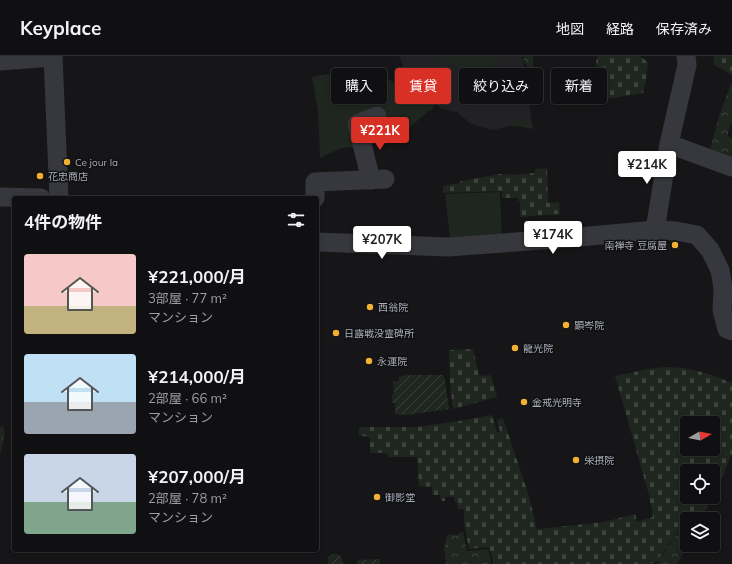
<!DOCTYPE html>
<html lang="ja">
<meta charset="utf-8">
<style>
body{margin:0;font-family:Mulish,"Noto Sans JP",sans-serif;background:#1e1e20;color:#f1f3f6;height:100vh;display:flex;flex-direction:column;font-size:15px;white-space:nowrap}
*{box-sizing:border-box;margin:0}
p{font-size:13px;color:#9c9d9f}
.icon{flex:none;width:22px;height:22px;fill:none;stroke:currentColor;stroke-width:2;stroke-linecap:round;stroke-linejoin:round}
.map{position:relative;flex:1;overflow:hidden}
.details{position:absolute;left:12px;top:140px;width:307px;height:356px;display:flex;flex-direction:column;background:#101012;border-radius:4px;box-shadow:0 2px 6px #0003,0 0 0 1px #303032}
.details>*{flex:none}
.guide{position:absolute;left:331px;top:12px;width:341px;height:36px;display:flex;gap:8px}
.needle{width:26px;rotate:81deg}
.controls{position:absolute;left:680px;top:360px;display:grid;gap:8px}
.controls a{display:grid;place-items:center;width:40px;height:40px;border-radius:4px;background:#101012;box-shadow:0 2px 6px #0003,0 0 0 1px #303032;font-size:20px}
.price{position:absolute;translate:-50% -34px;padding:0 9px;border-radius:4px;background:#fff;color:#222;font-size:13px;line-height:26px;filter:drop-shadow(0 1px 2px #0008)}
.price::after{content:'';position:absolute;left:50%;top:24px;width:12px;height:9px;margin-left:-6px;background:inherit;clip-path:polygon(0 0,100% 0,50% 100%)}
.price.current{background:#d93025;color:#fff}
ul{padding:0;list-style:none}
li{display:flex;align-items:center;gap:12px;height:100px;padding:0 12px}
li span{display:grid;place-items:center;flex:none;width:112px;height:80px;border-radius:4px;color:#555}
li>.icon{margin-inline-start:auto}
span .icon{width:48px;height:48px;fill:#fffc;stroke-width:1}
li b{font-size:17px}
h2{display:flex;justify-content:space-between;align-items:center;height:48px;padding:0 12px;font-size:17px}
.tag{padding:0 14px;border-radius:4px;background:#101012;box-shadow:0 2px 6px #0003,0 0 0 1px #303032;font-size:14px;line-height:36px}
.tag.current{background:#d93025;color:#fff}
header{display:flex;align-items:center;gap:24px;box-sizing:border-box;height:56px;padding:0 20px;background:#101012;border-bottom:1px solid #303032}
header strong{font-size:19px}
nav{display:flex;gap:22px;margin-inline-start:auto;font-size:14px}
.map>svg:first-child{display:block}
</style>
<header>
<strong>Keyplace</strong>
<nav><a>地図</a><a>経路</a><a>保存済み</a></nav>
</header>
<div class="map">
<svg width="732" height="508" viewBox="0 0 732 508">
<defs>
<pattern id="forest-crowns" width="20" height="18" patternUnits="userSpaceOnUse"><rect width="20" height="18" fill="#1e261f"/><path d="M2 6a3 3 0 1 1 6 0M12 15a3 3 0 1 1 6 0" fill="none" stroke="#3c433d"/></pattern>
<pattern id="cemetery-stones" width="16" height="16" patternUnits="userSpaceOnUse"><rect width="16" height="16" fill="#1e261f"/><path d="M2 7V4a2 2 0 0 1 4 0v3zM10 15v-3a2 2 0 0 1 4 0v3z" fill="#3c433d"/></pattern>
<pattern id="garden-furrows" width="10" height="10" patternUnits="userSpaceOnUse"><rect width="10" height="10" fill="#1e261f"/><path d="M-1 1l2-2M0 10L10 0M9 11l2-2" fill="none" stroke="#3c433d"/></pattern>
</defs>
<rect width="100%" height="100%" fill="#161618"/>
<polygon fill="#222225" points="399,0 522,0 533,73 516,70 510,70 493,74 471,68 457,56 441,53 429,39 429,34 407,19"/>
<g fill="#1e261f">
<path d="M 436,0 L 499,0 C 498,5 488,19 484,21 C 481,22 480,22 477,21 Z"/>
<path d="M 328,18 L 340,26 L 342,33 L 345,33 L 346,38 L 362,33 L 361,30 L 366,27 L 374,29 L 379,29 L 384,23 L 388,23 L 394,27 L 405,23 L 407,19 L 429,34 C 429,43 435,43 433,53 L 427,56 L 407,74 L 385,86 L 378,86 L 366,91 L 359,92 L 348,91 L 339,93 L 320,102 L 318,55 L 312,21 Z"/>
<polygon points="512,64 530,65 532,68 532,72 515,69 510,70 511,65"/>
<polygon points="500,136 502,181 450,184 445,138"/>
</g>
<g fill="url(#forest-crowns)">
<polygon points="523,0 533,0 534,11 531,15 529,15 527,10 524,7"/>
<polygon points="731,28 732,28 732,67 728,75 728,80 732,82 732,105 710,94 719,60"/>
<path d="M 0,371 L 3,371 C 6,379 2,390 0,399 Z"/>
<polygon points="687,473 687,489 688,489 677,508 655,508 659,507 658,502 664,497 674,481"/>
<polygon points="463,476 467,495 488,493 491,504 490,508 446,508 444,492 447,480 450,478 456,479"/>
</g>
<g fill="url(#cemetery-stones)" fill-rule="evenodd">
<polygon points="598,0 640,0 648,6 646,24 643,37 601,44 596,6"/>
<polygon points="714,0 732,0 732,19 713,8"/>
<polygon points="547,112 548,147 559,146 560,158 520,161 520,145 518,145 518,142 502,142 502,135 443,137 443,130 460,127 461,125 500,118 520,119 520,118 535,117 535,113"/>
<polygon points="473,293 479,319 484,320 491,319 497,341 453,353 450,328 449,294"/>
<path d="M 664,311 C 689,311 709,317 732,327 L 732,397 L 723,419 L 713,439 L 713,415 L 687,415 L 687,441 L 712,441 L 702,461 L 699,463 L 687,463 L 687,472 L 674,480 L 663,497 L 658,502 L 658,506 L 649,508 L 493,508 L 493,505 L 489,491 L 469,493 L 464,467 L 464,453 L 458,453 L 457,446 L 455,446 L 454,441 L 445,441 L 445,445 L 441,445 L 440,439 L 432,439 L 432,431 L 419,430 L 417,401 L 388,401 L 387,397 L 370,397 L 370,382 L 359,379 L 359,371 L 417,371 L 459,365 L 492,359 L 497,376 L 500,376 L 497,364 L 503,362 L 528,437 L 537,473 L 604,466 L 635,458 L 637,466 L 653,461 L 649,439 L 615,320 L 648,313 ZM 687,367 L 713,367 L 713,393 L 687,393 Z"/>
</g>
<g fill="url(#garden-furrows)">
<polygon points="406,319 444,319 449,353 407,359 395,358 395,347 392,347 392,338 394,338 393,326 399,325 399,321"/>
<polygon points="332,498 338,498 342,502 343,508 328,508 328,502"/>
<polygon points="380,503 380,508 357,508 357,504"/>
</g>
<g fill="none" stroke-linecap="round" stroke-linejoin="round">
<g stroke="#37383d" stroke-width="19">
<polyline points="53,0 59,142"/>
<polyline points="0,5 53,1"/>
<polyline points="669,88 732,111"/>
<polyline points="371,124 357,68 377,60"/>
<polyline points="0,141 41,142"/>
<polyline points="315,142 315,126 385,123"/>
<polyline points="655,174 669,88 687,9 686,0"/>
<polyline points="317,186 448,191 557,183 655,174 676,175 697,179 710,194 720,214 723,232 722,254 727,273 732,275"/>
</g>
</g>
<g fill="#f2b134" stroke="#111113" stroke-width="1.5">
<circle cx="67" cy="106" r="4"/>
<circle cx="40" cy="120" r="4"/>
<circle cx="675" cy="189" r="4"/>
<circle cx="370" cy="251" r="4"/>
<circle cx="566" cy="269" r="4"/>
<circle cx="336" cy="277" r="4"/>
<circle cx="515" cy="292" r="4"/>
<circle cx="369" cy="305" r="4"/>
<circle cx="524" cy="346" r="4"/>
<circle cx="576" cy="404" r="4"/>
<circle cx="377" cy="441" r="4"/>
</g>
<g text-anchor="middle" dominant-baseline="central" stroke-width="3" stroke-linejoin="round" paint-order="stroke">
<g font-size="10" fill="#a8adb8" stroke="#111113" text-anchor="start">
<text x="75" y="106">Ce jour la</text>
<text x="48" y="120">花忠商店</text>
<text x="667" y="189" text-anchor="end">南禅寺 豆腐屋</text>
<text x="378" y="251">西翁院</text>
<text x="574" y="269">顕岑院</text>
<text x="344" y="277">日露戦没霊碑所</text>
<text x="523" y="292">龍光院</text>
<text x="377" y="305">永運院</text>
<text x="532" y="346">金戒光明寺</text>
<text x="584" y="404">栄摂院</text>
<text x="385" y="441">御影堂</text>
</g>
</g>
</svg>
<div class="controls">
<a><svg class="needle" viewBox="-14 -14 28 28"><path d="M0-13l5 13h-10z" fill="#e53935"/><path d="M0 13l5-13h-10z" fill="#9c9d9f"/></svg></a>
<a><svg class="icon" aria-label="locate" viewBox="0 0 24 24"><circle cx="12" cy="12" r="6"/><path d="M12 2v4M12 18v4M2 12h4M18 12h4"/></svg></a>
<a><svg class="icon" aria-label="layers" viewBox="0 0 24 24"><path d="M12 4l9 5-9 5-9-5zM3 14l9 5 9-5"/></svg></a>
</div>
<b class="price current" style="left:380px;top:95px">¥221K</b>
<b class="price" style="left:647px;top:129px">¥214K</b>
<b class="price" style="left:553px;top:199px">¥174K</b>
<b class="price" style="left:382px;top:204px">¥207K</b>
<div class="guide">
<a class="tag">購入</a>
<a class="tag current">賃貸</a>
<a class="tag">絞り込み</a>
<a class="tag">新着</a>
</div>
<section class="details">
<h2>4件の物件<svg class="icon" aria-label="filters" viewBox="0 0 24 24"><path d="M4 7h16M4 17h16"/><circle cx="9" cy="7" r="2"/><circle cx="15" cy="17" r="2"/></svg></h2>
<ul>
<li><span style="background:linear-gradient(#f6c9c9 65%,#c2b280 0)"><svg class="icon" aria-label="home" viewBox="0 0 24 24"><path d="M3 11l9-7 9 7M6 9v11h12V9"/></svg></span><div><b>¥221,000/月</b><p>3部屋 · 77 m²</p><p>マンション</p></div></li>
<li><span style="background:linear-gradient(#bfe0f5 60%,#9aa5b1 0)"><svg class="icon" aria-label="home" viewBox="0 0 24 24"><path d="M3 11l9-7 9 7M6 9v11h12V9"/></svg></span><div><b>¥214,000/月</b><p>2部屋 · 66 m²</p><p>マンション</p></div></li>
<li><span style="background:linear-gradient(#c9d6e8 60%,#7fa58c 0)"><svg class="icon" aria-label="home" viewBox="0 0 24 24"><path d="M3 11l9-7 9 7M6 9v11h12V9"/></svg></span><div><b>¥207,000/月</b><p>2部屋 · 78 m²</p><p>マンション</p></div></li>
</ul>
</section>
</div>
